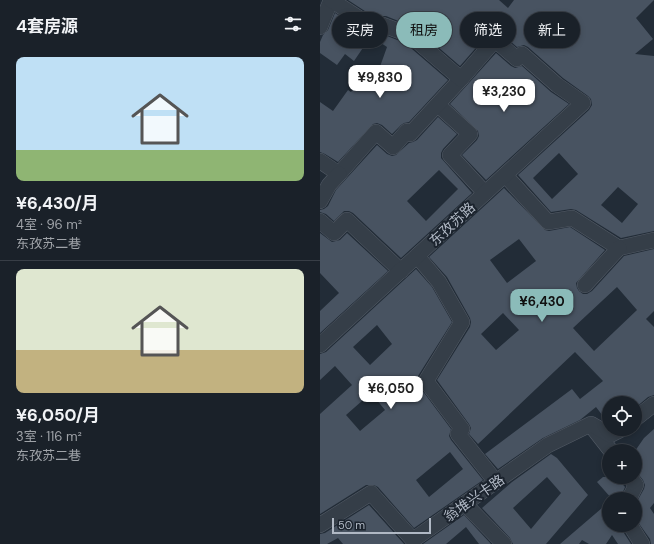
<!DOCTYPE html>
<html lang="zh">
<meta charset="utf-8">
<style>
body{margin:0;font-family:"DM Sans","Noto Sans SC",sans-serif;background:#272e35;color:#f1f3f6;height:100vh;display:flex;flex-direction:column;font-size:15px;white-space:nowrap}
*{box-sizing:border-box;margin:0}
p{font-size:13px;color:#9fa3a8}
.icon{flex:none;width:22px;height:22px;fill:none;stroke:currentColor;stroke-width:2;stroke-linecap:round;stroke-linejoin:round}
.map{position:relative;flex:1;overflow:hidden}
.drawer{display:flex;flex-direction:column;background:#1a2129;width:320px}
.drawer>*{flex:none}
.top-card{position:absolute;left:12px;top:12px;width:262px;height:36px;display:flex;gap:8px}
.tools{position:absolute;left:282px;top:396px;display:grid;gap:8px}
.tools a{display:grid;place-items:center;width:40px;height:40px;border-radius:50%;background:#1a2129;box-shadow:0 2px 6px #0003,0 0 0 1px #383e46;font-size:20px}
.scale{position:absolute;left:12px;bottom:10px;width:99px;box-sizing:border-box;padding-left:4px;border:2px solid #b0b8c4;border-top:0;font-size:11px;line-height:14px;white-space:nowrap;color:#b0b8c4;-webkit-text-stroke:3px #1b232d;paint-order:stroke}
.price{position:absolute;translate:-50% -34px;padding:0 9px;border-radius:8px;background:#fff;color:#222;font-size:13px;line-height:26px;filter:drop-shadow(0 1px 2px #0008)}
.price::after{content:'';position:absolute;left:50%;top:24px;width:12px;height:9px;margin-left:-6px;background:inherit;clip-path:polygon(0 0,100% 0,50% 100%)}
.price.on{background:#8bbbb9;color:#111}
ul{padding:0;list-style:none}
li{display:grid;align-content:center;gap:8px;height:212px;padding:0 16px}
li+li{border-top:1px solid #383e46}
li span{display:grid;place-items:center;height:124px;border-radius:8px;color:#555}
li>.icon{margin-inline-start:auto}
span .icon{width:72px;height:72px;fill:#fffc;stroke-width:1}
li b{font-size:17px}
h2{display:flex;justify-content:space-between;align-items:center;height:48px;padding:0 16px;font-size:17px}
.chip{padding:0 14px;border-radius:18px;background:#1a2129;box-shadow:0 2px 6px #0003,0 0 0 1px #383e46;font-size:14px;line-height:36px}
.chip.on{background:#8bbbb9;color:#111}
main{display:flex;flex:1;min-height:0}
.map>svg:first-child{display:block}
</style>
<main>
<section class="drawer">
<h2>4套房源<svg class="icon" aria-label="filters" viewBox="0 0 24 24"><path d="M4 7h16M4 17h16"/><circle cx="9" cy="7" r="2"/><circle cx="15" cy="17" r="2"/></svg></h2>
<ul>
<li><span style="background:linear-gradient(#bfe0f5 75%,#8fb573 0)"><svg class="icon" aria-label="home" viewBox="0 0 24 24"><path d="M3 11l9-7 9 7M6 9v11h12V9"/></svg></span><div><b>¥6,430/月</b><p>4室 · 96 m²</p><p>东孜苏二巷</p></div></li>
<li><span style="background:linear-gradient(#dfe7d0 65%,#c2b280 0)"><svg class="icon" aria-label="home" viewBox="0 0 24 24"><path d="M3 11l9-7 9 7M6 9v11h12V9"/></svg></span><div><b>¥6,050/月</b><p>3室 · 116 m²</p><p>东孜苏二巷</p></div></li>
</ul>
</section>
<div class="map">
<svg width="334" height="544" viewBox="0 0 334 544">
<rect width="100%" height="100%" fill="#222c37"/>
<g fill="#485361" fill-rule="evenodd">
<path d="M 28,0 L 179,0 L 188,8 L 194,0 L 334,0 L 316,18 L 333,39 L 315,54 L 334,56 L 334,231 L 301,238 L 256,210 L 251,209 L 231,212 L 198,175 L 269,110 L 272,105 L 271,99 L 268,96 L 243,78 L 208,47 L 204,45 L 197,47 L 181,33 L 172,31 L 168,34 L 140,66 L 96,28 L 66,16 L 62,16 L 57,19 ZM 239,153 L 258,174 L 232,199 L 213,178 ZM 298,187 L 318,204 L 302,223 L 281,205 Z"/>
<polygon points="15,13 51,36 34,61 25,54 17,65 0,53 0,42 3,35 8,30"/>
<polygon points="67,36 85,43 128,80 89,122 84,123 81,125 72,134 62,125 57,123 53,124 18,162 5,154 0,152 0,102 13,111 28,90 31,92 47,68 57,75 67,47 55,39 63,39"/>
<polygon points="176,53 191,66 195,68 202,66 231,92 249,104 166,180 142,155 157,140 159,136 158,131 130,104"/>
<path d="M 118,117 L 137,134 L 123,149 L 121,153 L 121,158 L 152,193 L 81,258 L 33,213 L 29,211 L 24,211 L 14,221 L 6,214 L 0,212 L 0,210 L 4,209 L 8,206 L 16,190 L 57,145 L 67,154 L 72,156 L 76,155 L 89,143 L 93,142 L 97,140 ZM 119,170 L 138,189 L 106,221 L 87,201 Z"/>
<path d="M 184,188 L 225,230 L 229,231 L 250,227 L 285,250 L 256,283 L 257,288 L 259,291 L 263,294 L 267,294 L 272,291 L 304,256 L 334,249 L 334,311 L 326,319 L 334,327 L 334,395 L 328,397 L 315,408 L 315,403 L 289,403 L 289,424 L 276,407 L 260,420 L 223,438 L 178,469 L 165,454 L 252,389 L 260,399 L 283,381 L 255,352 L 158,444 L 149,434 L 151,428 L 149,424 L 117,380 L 150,327 L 151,322 L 150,318 L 127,277 L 109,257 ZM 199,239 L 216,261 L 187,283 L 170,260 ZM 297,287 L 317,310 L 274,351 L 253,328 ZM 183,313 L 199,330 L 176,350 L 161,334 Z"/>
<polygon points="0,233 12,242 20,240 27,233 68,271 0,333 0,311 19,293 0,273"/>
<path d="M 96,269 L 112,287 L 132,322 L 98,376 L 97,382 L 99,386 L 131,429 L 129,436 L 131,440 L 163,480 L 94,528 L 58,487 L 54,485 L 46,485 L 0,514 L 0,414 L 32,385 L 15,366 L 0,380 L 0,354 L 6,352 ZM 57,325 L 72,344 L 50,365 L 33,347 ZM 51,393 L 65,410 L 40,431 L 26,415 ZM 130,452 L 143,469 L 109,497 L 96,480 Z"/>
<polygon points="334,429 334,503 330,508 334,514 334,544 331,544 330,539 315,518 315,505 324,489 325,485 323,480 315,470 315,451 324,438"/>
<path d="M 231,454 L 237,458 L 268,495 L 226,544 L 193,544 L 190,538 L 162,508 L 192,482 ZM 227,477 L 241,493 L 211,529 L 193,508 Z"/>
<polygon points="283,477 296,477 305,487 300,499 292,499 277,482"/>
<polygon points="289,502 289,525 301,525 302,530 311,544 298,544 292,535 286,544 269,544 262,540 259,544 240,544"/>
<polygon points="49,505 84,544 23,544 18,538 7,544 0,544 0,534 5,533"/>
<polygon points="144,515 171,544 159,544 146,527 126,544 103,544"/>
</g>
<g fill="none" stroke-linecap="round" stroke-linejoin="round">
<g stroke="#535b66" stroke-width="16">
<g id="minor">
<polyline points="0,27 11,0"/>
<polyline points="118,105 150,134 130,155 165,193"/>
<polyline points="0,161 19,174 56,132 73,147 87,131 90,134 141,79"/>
<polyline points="185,175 228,222 252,218 299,248 334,240"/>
<polyline points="0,201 9,185 19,174"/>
<polyline points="0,221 14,233 27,220 81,271"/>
<polyline points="97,256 119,282 142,322 106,381 142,429 138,434 176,482"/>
<polyline points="265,285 299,248"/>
<polyline points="0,345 263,103 237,85 202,54 197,59 175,40 141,79 90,35 63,25 59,31 11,0"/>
<polyline points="315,419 334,404"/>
<polyline points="273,428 291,451"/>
<polyline points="309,499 316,485 310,477"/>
<polyline points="145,504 184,544"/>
<polyline points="0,525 51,493 93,540 228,445 271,424 290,435 302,429"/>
<polyline points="310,525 322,544"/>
</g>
</g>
<use href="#minor" stroke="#353e48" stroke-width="15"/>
</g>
<g text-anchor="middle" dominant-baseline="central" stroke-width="4" stroke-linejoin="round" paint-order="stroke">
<g font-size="14" fill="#b0b8c4" stroke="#1b232d">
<text transform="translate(132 224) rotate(-43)">东孜苏路</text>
<text transform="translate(154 498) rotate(-35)">翁堆兴卡路</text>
</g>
</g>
</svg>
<div class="tools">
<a><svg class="icon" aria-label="locate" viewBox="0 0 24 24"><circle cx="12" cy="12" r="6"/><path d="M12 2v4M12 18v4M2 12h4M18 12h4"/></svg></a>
<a>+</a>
<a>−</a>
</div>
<div class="scale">50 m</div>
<b class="price" style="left:60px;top:99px">¥9,830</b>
<b class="price" style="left:184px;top:113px">¥3,230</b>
<b class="price on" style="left:222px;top:323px">¥6,430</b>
<b class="price" style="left:71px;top:410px">¥6,050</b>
<div class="top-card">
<a class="chip">买房</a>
<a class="chip on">租房</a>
<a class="chip">筛选</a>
<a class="chip">新上</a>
</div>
</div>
</main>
